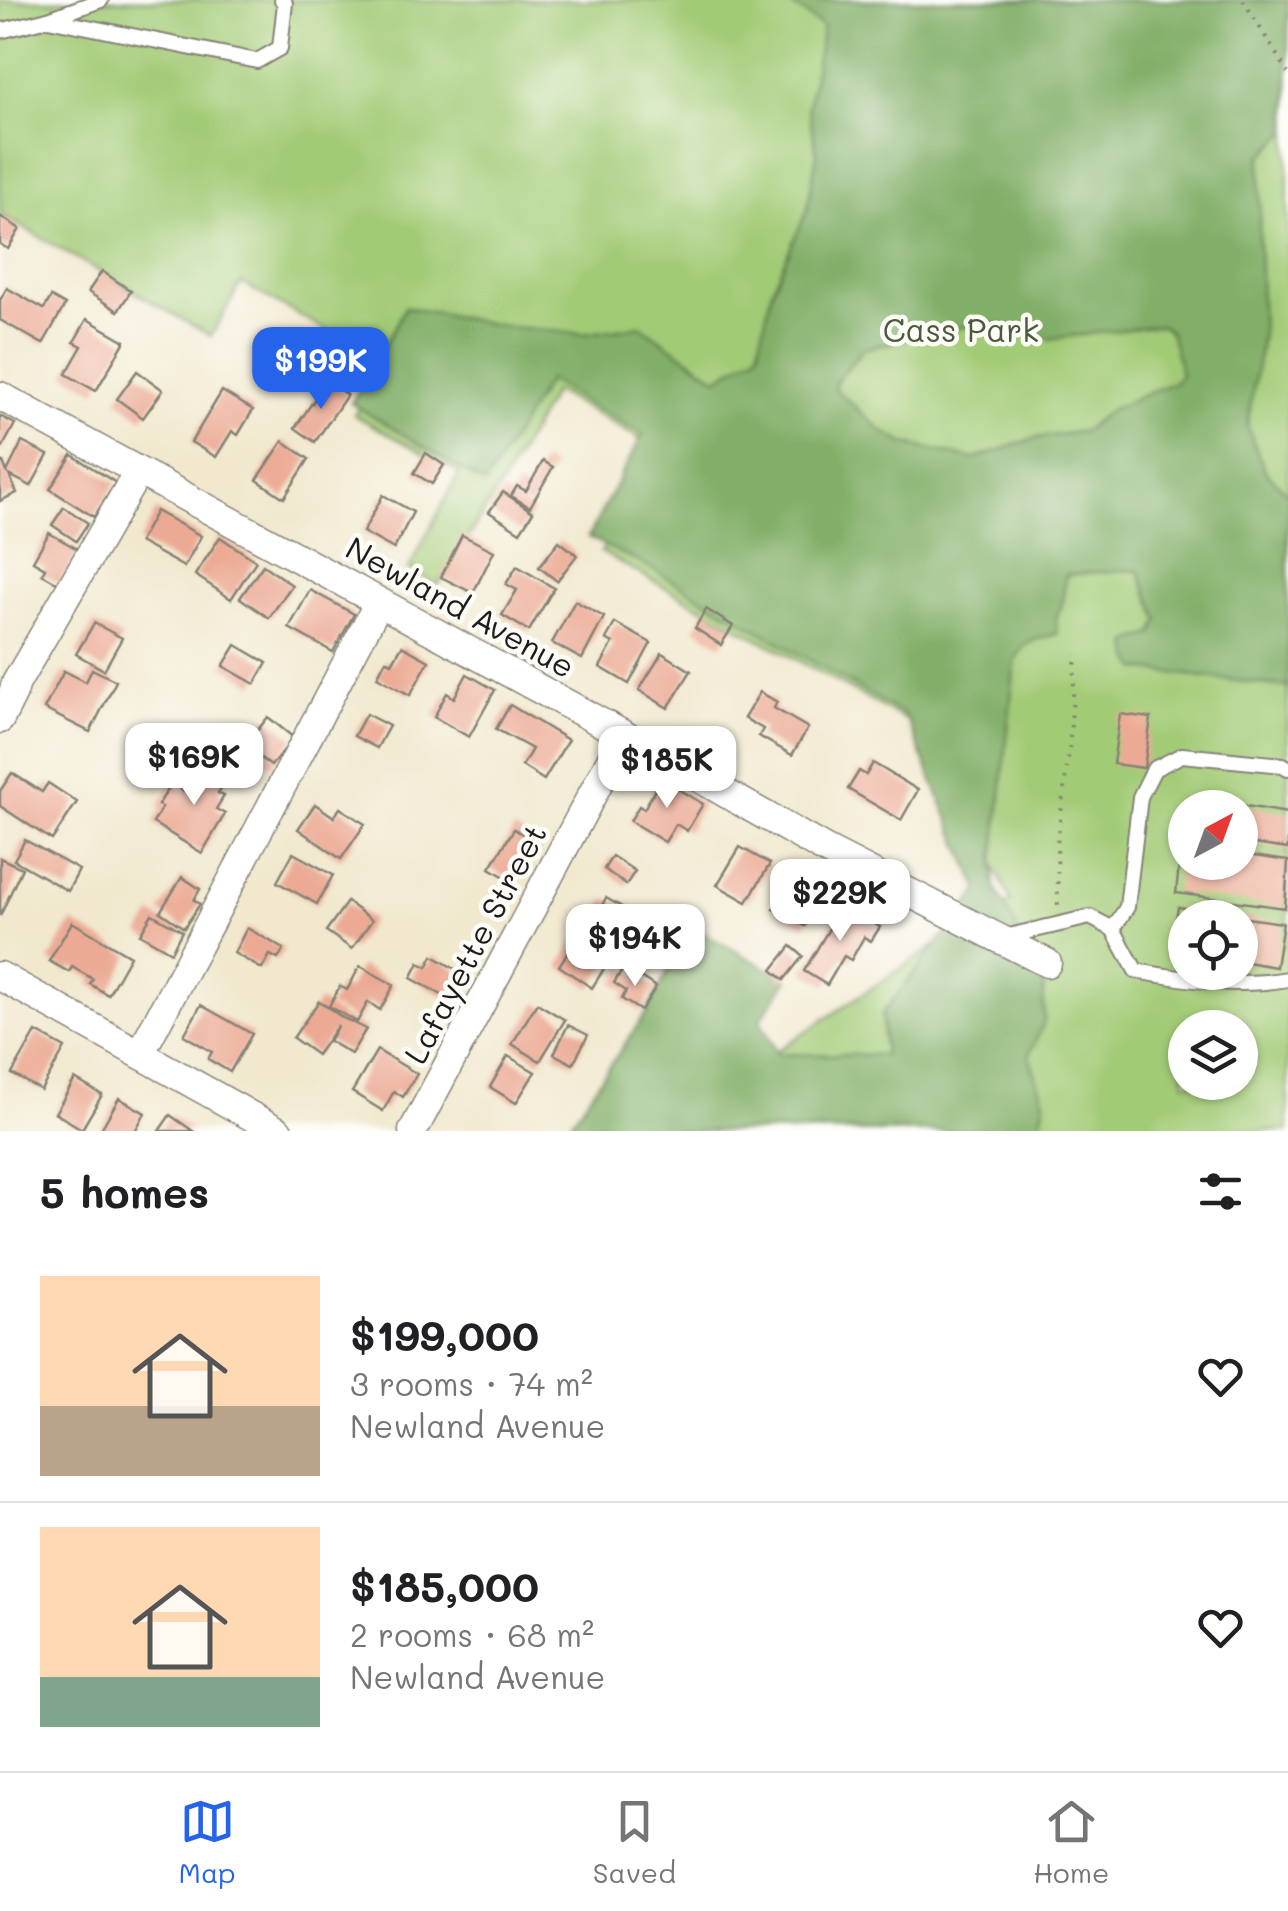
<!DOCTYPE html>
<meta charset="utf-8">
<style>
body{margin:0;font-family:Mali,sans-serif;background:#f2f2f2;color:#202124;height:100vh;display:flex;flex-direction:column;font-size:38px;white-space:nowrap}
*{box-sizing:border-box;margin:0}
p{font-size:32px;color:#757577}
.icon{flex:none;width:55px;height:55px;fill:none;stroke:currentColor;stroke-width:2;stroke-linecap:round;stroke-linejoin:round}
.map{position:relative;height:1131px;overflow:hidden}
.side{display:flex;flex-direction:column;background:#fff;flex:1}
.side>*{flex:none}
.needle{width:65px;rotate:41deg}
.fabs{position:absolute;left:1168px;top:790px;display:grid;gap:20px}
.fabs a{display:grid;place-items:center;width:90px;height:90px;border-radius:50%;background:#fff;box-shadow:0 2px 8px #0004;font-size:50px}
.price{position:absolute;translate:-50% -85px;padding:0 22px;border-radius:20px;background:#fff;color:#222;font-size:32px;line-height:65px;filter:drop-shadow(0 2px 5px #0008)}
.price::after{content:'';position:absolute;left:50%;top:60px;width:30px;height:22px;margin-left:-15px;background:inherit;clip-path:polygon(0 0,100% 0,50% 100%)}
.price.active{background:#2563eb;color:#fff}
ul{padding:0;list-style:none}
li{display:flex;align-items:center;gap:30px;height:250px;padding:0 40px}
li+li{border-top:2px solid #e0e0e0}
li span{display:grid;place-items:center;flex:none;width:280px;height:200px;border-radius:0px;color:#555}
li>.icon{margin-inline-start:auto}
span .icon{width:120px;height:120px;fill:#fffc;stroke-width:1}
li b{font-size:42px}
h2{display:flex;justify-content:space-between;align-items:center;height:120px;padding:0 40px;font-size:42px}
.menu{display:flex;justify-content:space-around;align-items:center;height:140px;border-top:2px solid #e0e0e0;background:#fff;font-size:28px;color:#757577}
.menu a{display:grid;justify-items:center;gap:5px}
.menu .active{color:#2563eb}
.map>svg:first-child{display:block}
</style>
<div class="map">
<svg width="1288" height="1131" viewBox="0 0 1288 1131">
<rect width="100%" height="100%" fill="#fdfcf7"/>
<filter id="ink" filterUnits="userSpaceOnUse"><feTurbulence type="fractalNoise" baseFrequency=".01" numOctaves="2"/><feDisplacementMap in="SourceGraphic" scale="20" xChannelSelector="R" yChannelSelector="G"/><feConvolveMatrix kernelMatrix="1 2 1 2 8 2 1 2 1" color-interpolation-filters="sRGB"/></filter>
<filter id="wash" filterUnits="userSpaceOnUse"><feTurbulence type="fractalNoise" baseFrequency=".0048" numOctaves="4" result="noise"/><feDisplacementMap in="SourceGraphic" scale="40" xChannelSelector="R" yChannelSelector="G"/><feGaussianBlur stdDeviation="2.25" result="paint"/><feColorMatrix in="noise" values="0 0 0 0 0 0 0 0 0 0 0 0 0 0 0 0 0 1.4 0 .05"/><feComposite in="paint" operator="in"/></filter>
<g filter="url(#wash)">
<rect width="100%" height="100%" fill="#f1e8ce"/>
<path fill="#a2cb76" stroke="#5f7449" stroke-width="2.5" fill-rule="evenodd" d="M 0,0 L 1288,0 L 1288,1131 L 657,1131 L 954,933 L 1011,901 L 931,734 L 601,552 L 656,448 L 554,391 L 498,490 L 438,585 L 409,569 L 459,473 L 354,415 L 382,361 L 241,283 L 211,336 L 0,214 ZM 1185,808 L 1240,808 L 1240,862 L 1185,862 ZM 1185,918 L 1240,918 L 1240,972 L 1185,972 ZM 1185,1028 L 1240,1028 L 1240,1082 L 1185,1082 Z"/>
<path fill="#81af67" stroke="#4e6642" stroke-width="2.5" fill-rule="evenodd" d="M 785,0 L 1288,0 L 1288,131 L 1261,157 L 1259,241 L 1262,335 L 1247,426 L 1265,471 L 1288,494 L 1288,687 L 1138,669 L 1131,659 L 1129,642 L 1153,634 L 1159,620 L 1139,571 L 1122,570 L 1066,575 L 1062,605 L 1055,618 L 1057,634 C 1034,640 1025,639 1015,661 L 994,863 L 995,887 L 1043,978 L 1044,1022 L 1029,1055 L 1045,1104 L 1038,1131 L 565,1131 L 647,1012 L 691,926 L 788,980 L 760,1020 L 778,1054 L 884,1055 L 882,1014 L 979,891 L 905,715 L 652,569 L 588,537 L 643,434 L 594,408 L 548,380 L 485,484 L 351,403 L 379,357 L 405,307 L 503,326 L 583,334 L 641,326 L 717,378 L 758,353 L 772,289 L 807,211 L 817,154 L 808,107 L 823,27 ZM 990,323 L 1049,339 L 1161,325 L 1170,332 L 1181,374 L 1175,382 L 1111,409 L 1083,431 L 1032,439 L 975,459 L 906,444 L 882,431 L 835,389 L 835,383 L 863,349 L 944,330 Z"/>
<g id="blocks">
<g fill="#ecaa94">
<polygon points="0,216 20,229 8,249 0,244"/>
<polygon points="102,271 131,291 118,311 88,292"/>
<polygon points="7,288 44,309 51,297 65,305 43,344 0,320 0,300"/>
<polygon points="87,319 125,341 96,391 66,374 82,346 74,342"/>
<polygon points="137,371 163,390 143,418 117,399"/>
<polygon points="327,381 347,395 315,442 295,428"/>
<polygon points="222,391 253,410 238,435 232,431 216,457 191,442"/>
<polygon points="0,416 15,424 0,452"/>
<polygon points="283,441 309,459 284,498 257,480"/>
<polygon points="22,442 48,455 31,486 9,475 17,493 0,501 0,464 3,462 7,472"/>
<polygon points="426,453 444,465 432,484 414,473"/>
<polygon points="72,455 116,483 94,517 50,489"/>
<polygon points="543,461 553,467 530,507 511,496 517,486 526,491"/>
<polygon points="503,492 533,512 520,532 489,512"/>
<polygon points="383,495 413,512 394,549 363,532"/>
<polygon points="64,507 88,523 76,541 52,525"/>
<polygon points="156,511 201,536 184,567 139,542"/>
<polygon points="49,533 79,550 60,584 42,574 45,568 33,561"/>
<polygon points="462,535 494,551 473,593 441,577"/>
<polygon points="220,537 256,561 231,599 195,575"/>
<polygon points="559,541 577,555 557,581 539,567"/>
<polygon points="263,565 292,585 269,618 240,598"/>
<polygon points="517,566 554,588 529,631 502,615 517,590 506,584"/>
<polygon points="310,590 354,614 333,652 289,628"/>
<polygon points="575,601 604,617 582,659 552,643"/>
<polygon points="706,609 733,626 721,645 695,628"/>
<polygon points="94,623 122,638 104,670 76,654"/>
<polygon points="615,623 651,643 629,684 600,667 613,643 606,639"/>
<polygon points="236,645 267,663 255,684 223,666"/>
<polygon points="402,646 429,661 410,695 377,677 386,660 392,663"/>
<polygon points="662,653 691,671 668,708 639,690"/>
<polygon points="92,669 116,681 90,732 44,709 64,671 86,682"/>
<polygon points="467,674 495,690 469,737 434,717 447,693 454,698"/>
<polygon points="760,692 777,702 774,708 808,728 792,755 759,736 763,729 744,718"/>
<polygon points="510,705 568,740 544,780 522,766 532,749 496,729"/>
<polygon points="366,714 389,726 377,748 354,736"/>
<polygon points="1120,714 1151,718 1144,768 1113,764"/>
<polygon points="268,717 294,738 271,766 245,746"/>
<polygon points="202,761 228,777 218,793 224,796 216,809 225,814 202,853 153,823 162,807 158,805 172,783 184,791"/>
<polygon points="873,763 918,790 901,820 848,789 859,771 866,775"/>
<polygon points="12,773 42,792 48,783 77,802 52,840 0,806 0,791"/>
<polygon points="661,779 703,804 687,831 676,824 665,842 630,821 639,806 644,809"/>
<polygon points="1188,798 1240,805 1240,808 1187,808"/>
<polygon points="315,804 334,817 340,808 365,824 341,859 298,829"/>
<polygon points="1240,805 1288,813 1288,849 1240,842"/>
<polygon points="514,829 539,844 515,883 490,868"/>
<polygon points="25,840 79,870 68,891 14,860"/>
<polygon points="1181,846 1185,847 1185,862 1240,862 1240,854 1288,861 1285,908 1176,893"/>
<polygon points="740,847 770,864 747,902 717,885"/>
<polygon points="293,853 333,875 317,904 277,882"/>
<polygon points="612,856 635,871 626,885 604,869"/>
<polygon points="0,858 22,868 0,916"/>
<polygon points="182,877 200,889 194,900 200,904 184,928 160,912"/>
<polygon points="791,877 822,894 805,926 774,909"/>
<polygon points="606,898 638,916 624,941 592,923"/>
<polygon points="347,902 372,920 352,949 326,931"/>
<polygon points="843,905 880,927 871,941 864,937 851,960 844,956 827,985 804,971"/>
<polygon points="1178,907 1231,915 1231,918 1185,918 1185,953 1171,951"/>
<polygon points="152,914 182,931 171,952 140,934"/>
<polygon points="1240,917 1283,923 1276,967 1240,961"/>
<polygon points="72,922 130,956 108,995 90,984 93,979 72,967 69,972 49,961"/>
<polygon points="247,928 284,949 278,959 270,955 262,969 234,953"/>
<polygon points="577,937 610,959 592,988 559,966"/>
<polygon points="791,946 803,956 784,980 772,970"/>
<polygon points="433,956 467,976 453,1001 411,978 419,963 427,967"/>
<polygon points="360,966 394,985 380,1010 368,1002 357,1022 329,1006 340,986 347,990"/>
<polygon points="624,967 656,987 641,1011 622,999 626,991 614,983"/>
<polygon points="319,1001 343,1018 366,1029 351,1054 329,1041 338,1025 317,1055 293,1038"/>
<polygon points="537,1003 565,1020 540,1061 512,1044"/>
<polygon points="201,1005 252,1034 230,1072 208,1059 212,1052 184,1035"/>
<polygon points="568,1025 588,1035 573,1064 554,1054"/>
<polygon points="36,1032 65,1048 41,1090 12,1074"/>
<polygon points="377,1050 417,1074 403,1097 394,1091 383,1111 352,1092"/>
<polygon points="508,1056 535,1072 516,1103 490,1087"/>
<polygon points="75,1079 102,1095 82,1129 55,1113"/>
<polygon points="119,1098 145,1113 135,1131 100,1131"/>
<polygon points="170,1115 193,1131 159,1131"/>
</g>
</g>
</g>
<g filter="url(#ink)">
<use href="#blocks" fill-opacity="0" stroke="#868275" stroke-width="2.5"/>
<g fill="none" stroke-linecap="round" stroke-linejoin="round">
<g stroke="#868275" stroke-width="18">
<g id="lane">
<polyline points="48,19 257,61 280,48 285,3 282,0"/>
<polyline points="0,31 48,19 101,0"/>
<polyline points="1113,929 1127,907 1140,797 1154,769 1182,755 1283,765 1288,768"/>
<path d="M 1005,937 L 1090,917 L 1113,929 L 1136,971 C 1187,980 1236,988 1288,979"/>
</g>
</g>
<g stroke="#868275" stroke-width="31">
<g id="street">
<polyline points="0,396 624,735 824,849 1047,963"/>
<polyline points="0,719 13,693 16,683 138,472"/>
<polyline points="0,976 278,1131"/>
<polyline points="140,1054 379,602"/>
<polyline points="413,1131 624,735"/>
</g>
</g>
<g stroke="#868275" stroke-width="4" stroke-dasharray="2.5 8" stroke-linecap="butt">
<polyline points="1243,0 1288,73"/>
<polyline points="1058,905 1057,844 1069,751 1076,654"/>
</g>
<use href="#lane" stroke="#fff" stroke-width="14"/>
<use href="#street" stroke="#fff" stroke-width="28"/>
</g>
</g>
<g text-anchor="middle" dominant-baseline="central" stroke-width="9" stroke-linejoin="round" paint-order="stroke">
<g font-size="32" fill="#4b593c" stroke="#fdfcf7">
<text x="961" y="329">Cass Park</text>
</g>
<g font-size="32" fill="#1c1c1c" stroke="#fdfcf7">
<text transform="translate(461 606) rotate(29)">Newland Avenue</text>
<text transform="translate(474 943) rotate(-62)">Lafayette Street</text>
</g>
</g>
</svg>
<div class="fabs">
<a><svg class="needle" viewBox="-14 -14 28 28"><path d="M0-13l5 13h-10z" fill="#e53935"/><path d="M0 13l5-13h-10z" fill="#757577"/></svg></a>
<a><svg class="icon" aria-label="locate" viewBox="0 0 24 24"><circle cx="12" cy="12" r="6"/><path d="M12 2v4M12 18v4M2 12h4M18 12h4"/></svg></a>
<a><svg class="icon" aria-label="layers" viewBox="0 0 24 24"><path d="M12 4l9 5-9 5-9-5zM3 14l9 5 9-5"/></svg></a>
</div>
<b class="price active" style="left:321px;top:412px">$199K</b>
<b class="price" style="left:194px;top:808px">$169K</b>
<b class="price" style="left:667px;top:811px">$185K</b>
<b class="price" style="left:840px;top:944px">$229K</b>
<b class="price" style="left:635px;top:989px">$194K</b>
</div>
<section class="side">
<h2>5 homes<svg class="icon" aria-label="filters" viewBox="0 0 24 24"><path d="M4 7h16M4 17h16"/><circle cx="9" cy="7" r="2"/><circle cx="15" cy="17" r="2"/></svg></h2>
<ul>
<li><span style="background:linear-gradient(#ffd9b3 65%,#b9a48a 0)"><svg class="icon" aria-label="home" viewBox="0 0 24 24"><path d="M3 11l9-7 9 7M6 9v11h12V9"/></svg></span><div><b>$199,000</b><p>3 rooms · 74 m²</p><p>Newland Avenue</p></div><svg class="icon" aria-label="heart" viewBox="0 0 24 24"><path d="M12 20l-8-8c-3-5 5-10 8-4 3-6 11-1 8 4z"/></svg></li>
<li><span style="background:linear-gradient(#ffd9b3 75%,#7fa58c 0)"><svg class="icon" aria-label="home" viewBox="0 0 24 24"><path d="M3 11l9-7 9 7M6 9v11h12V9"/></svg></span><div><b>$185,000</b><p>2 rooms · 68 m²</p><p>Newland Avenue</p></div><svg class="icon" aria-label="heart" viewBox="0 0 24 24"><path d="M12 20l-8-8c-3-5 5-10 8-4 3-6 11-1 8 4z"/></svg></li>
</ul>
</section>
<nav class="menu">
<a class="active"><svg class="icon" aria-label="map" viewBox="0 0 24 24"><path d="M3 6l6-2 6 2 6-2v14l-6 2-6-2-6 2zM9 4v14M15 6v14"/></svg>Map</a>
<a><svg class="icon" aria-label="saved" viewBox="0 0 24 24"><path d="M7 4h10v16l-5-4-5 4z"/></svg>Saved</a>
<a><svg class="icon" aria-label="home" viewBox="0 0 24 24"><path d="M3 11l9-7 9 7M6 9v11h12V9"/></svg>Home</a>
</nav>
